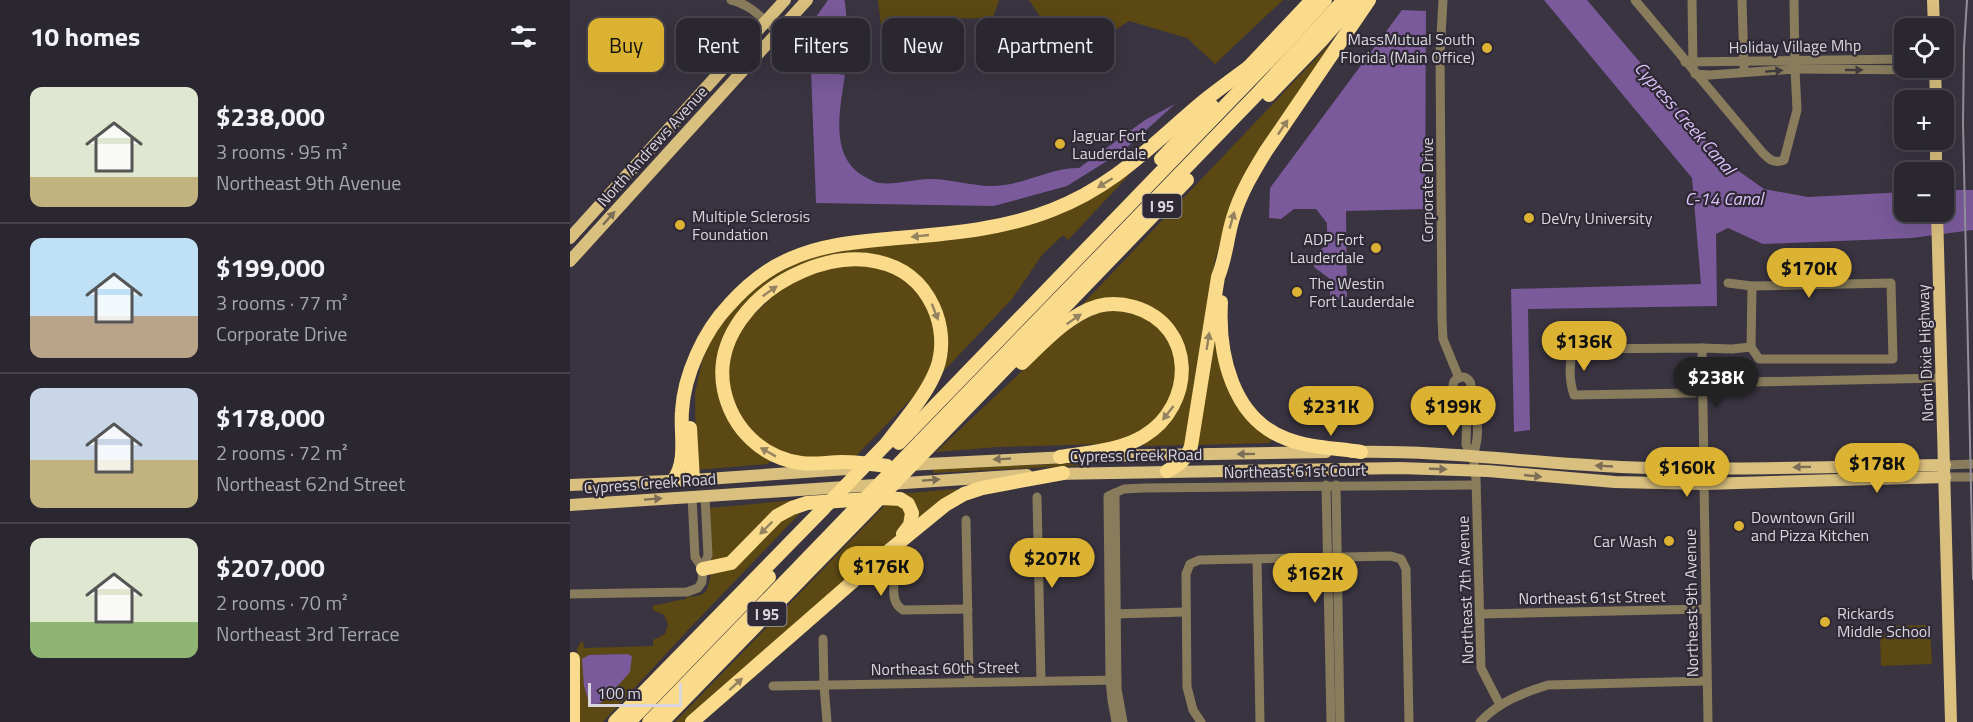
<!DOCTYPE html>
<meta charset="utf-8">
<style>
body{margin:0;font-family:"Titillium Web",sans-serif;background:#37333c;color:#f1f3f6;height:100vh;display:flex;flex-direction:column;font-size:22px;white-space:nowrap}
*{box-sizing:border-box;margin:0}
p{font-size:20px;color:#a6a5ab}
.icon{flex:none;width:33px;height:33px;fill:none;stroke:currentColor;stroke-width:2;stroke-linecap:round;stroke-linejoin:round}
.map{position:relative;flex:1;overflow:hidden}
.details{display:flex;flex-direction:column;background:#2b2730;width:570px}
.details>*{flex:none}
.guide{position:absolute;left:18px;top:18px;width:570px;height:54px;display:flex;gap:12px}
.tools{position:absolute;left:1324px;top:18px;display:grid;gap:12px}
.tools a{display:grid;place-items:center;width:60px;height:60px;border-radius:12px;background:#2b2730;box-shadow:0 6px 24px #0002,0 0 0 2px #47444c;font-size:30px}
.scale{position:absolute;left:18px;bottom:15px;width:94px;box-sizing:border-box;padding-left:6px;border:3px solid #d9d6de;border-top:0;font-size:16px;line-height:21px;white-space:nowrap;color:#d9d6de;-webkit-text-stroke:4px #2f2935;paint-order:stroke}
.price{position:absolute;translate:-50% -51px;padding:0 14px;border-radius:21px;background:#dcb233;color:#111;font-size:20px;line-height:39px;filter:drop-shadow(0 2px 3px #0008)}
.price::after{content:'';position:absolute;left:50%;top:36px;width:18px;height:14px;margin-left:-9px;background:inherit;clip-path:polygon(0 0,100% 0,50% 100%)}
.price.on{background:#222;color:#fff}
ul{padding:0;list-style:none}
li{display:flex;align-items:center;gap:18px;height:150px;padding:0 30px}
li+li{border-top:2px solid #47444c}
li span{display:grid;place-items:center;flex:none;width:168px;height:120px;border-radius:12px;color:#555}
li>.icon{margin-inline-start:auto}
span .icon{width:72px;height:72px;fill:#fffc;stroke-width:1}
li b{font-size:26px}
h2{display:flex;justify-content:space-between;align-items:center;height:72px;padding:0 30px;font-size:26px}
.pill{padding:0 21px;border-radius:12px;background:#2b2730;box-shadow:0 6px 24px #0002,0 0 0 2px #47444c;font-size:21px;line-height:54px}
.pill.on{background:#dcb233;color:#111}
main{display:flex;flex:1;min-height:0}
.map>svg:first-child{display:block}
</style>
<main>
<section class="details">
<h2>10 homes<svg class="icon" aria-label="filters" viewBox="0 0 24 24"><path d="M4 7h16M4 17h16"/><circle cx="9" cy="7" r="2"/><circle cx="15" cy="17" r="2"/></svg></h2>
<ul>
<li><span style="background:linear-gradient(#dfe7d0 75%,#c2b280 0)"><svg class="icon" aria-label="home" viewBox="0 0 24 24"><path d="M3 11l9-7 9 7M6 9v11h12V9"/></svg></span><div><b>$238,000</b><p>3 rooms · 95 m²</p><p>Northeast 9th Avenue</p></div></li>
<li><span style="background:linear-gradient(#bfe0f5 65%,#b9a48a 0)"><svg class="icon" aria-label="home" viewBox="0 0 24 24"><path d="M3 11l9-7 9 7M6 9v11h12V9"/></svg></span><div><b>$199,000</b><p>3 rooms · 77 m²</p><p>Corporate Drive</p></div></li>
<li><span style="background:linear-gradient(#c9d6e8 60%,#c2b280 0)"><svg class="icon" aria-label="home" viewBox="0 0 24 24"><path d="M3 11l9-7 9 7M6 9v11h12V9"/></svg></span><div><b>$178,000</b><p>2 rooms · 72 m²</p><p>Northeast 62nd Street</p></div></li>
<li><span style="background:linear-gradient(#dfe7d0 70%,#8fb573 0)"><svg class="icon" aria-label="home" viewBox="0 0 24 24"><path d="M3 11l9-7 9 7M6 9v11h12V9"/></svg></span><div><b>$207,000</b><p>2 rooms · 70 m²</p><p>Northeast 3rd Terrace</p></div></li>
</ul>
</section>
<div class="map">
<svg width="1403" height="722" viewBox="0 0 1403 722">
<rect width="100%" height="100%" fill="#393440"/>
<g fill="#5b4813" fill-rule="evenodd">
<polygon points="308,0 429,0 423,18 356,19 351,30 312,34"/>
<polygon points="459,0 713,0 645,64 617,38 559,21 539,34 527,57 502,56 491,48"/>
<polygon points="771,32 662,206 645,260 616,445 574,446 571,441 589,429 615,364 579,311 507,310"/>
<polygon points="558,174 559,175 498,240 493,235 472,255 442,299 370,375 375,346 339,272 268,259 171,313 152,397 203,458 198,464 126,470 125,393 132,361 138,346 145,331 167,302 214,266 253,252 412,234"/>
<polygon points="304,265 337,280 361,311 365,341 364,355 355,381 346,394 285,457 230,458 197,448 174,427 156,384 164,334 213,286 256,268"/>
<path d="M 543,309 L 556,309 L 591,328 L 608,362 L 604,398 L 579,429 L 546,442 L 533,444 L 428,447 L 366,452 L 489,336 C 506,323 522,314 543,309 Z"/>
<polygon points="646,310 652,362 703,437 700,443 626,445"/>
<polygon points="534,462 517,465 363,473 363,469"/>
<polygon points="385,489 388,490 349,521 329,492 339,493"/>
<polygon points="225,500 160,559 142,563 140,508"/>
<polygon points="325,501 337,512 334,529 229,620 118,722 105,722 318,502"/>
<path d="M 235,508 L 119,629 L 33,722 L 6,722 L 7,649 L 10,643 L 13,641 L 14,648 L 83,646 L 83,640 L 95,634 L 98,624 L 94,615 L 83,610 L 83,605 C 95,605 104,600 116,599 L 117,597 C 139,596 137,591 141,573 L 205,524 ZM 57,654 L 54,679 L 31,703 L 20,705 L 19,698 L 19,655 Z"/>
<polygon points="1360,625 1362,664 1311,666 1310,635 1320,634 1320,626"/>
</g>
<g fill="#7a5a9a">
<polygon points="258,0 274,0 275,2 277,23 275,39 252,43 244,37 241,24"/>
<polygon points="974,0 1017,0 1153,160 1194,189 1238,197 1335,192 1335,212 1374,212 1374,190 1403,190 1403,230 1342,238 1193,244 1158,228 1146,234 1147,306 958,309 960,430 944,432 941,289 1131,284 1122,178"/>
<polygon points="832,10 856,11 855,209 776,211 777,296 774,300 764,300 760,296 760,279 744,267 744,256 757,244 757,223 746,209 724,209 711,219 699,218 700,188"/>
<path d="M 241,70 L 275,75 C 270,110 258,159 297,178 C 301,180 306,183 310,183 C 326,185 344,179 360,179 C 384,179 410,189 434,185 C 458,182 486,167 509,168 L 575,120 L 605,104 L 553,151 L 497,186 L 424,206 L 246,203 Z"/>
<polygon points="57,654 62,656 60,672 54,679 31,703 20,706 14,686 12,659 19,655"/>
</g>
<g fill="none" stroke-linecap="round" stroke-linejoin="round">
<g stroke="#887c5d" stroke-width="9">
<path d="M 161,0 C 182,5 191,18 208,32"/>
<polyline points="873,0 870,53 872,319 873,339 889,378"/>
<path d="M 1065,0 L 1192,152 C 1199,159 1203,164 1214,160 L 1227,110 L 1225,69 L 1140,75 L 1125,74"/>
<polyline points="1122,0 1123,67"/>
<polyline points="1172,0 1174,67"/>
<polyline points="1224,0 1225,69 1365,70"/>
<polyline points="1115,62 1335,59"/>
<polyline points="1158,283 1182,286 1321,283 1323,359 1189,359 1181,347 1182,286"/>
<path d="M 1181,347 L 1162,349 L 1132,348 L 1003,349 C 999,363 999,381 1004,395 L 1124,393 L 1132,383 L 1372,378"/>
<polyline points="1132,348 1134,469"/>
<circle cx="892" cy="386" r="9"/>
<path d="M 900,391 C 907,411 911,435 903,455"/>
<polyline points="893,395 897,409 896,445 903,455 906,479 911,668 930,705"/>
<polyline points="1375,465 1403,464"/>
<polyline points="1375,477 1403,477"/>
<polyline points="1134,484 1138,722"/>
<polyline points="756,485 761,722"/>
<polyline points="766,485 770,722"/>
<polyline points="545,493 547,689 553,722"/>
<polyline points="122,497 125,557 133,569"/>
<polyline points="467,497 471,681"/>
<polyline points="396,520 399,682"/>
<polyline points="687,559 690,722"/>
<path d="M 324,577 C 324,589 321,603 333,610 L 398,609"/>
<polyline points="0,594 117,592 128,588 132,582 133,569 138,555 135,496"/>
<polyline points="542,614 616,612"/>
<polyline points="909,614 1136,609"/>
<polyline points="253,639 254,685 257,722"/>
<polyline points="203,686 547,680"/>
<polyline points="546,722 542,700 540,680 538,496 554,489 574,488 906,485"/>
<polyline points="631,722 623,710 617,687 616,574 620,564 629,560 821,556 831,559 836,569 839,722"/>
<path d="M 910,722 C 929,702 952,693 978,685 L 1137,681"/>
</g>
<g stroke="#dac07f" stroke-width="12">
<polyline points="1363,0 1364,28"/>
<polyline points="1365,68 1366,100"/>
<polyline points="1366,140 1366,172"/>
<polyline points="1367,212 1381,722"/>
<polyline points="0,238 215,0"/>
<polyline points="0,261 237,0"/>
<path d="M 782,452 C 872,450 961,463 1051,467 C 1159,471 1267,466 1375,465"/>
<polyline points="524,456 756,452"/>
<polyline points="336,465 498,457"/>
<polyline points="483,474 830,468 918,471 1045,482 1134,484 1375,477"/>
<polyline points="0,485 123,480 291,468"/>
<polyline points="0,505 457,475"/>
</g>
<g stroke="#fadb8b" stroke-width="14">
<polyline points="674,72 742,0"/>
<polyline points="699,95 751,41 787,0"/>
<polyline points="591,159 642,106"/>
<path d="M 651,302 C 648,354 662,419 717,439 C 740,448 767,448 791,452"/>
<path d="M 452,363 C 474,342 498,315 528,306 C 540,303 553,304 564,307 C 627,326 625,405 574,436 C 550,451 517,452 490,457"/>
<polyline points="120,428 123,480"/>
<polyline points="366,440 617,180"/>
<polyline points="351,441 690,91 774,0"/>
<path d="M 317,443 C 334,420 357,395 367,368 C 374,348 372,325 363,306 C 315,204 133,287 154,390 C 162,428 192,458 231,463 C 245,465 258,462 272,462 C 287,462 302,464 317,466"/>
<polyline points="329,443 710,49 755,0"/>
<path d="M 597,471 C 609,465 617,459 621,446 L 648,277 C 656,258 657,237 663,218 C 670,194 683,172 696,151 L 799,0"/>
<path d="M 103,481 C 118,461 110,434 112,411 C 114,375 134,331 159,305 C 176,286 196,269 220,259 C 251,245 284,242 317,239 C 373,234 429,231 482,210 C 547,185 583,143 635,100 C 649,89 664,78 679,67"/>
<polyline points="133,569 161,563 207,516 222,508 237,503 313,498 330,499 338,504 342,513 340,525 333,534"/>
<polyline points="3,659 3,722"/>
<polyline points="45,722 253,509"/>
<polyline points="59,722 199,577"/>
<polyline points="79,722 287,507"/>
<polyline points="92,722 302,506"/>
<polyline points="122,722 304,563 375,505 394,494 412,488 493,473"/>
</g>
<polyline stroke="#938f98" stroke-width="2" points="1397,0 1394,48 1393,122 1403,579"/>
<g stroke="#fadb8b" stroke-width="14">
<polyline points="302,506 366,440"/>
<polyline points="287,507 351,441"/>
<polyline points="253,509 317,443"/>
</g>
</g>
<defs><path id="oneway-solid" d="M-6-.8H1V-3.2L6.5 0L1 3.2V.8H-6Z" transform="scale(1.5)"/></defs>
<g fill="#413a3d">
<use href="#oneway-solid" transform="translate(1284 70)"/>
<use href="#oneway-solid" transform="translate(1204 71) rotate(-4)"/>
</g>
<g fill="#948260">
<use href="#oneway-solid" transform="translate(713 127) rotate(-56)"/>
<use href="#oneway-solid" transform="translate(535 183) rotate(148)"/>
<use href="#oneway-solid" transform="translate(662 220) rotate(-74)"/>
<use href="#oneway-solid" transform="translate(350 236) rotate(174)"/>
<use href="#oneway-solid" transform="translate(200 291) rotate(-35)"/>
<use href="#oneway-solid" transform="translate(365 312) rotate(69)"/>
<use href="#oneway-solid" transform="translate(504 319) rotate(-35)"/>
<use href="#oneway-solid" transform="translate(638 341) rotate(-81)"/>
<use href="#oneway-solid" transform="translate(598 413) rotate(128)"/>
<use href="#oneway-solid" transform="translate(198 452) rotate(-151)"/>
<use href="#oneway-solid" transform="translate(196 528) rotate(135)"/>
<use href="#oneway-solid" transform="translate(166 684) rotate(-42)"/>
</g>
<g fill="#7c6d56">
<use href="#oneway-solid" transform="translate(39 218) rotate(-48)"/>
<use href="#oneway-solid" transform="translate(676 454) rotate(179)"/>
<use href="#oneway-solid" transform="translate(432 459) rotate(177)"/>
<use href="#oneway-solid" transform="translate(1034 466) rotate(-177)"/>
<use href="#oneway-solid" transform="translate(1232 467) rotate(179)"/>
<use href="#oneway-solid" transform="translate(868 469) rotate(2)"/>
<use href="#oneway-solid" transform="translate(963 476) rotate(6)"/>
<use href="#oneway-solid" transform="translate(361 480) rotate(-4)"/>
<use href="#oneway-solid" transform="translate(83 499) rotate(-4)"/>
</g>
<g fill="#dcb233" stroke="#2f2935" stroke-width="2">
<circle cx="917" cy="48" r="6"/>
<circle cx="490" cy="144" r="6"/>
<circle cx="959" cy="218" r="6"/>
<circle cx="110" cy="225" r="6"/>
<circle cx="806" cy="248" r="6"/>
<circle cx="727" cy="292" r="6"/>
<circle cx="1169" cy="526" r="6"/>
<circle cx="1099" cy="541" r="6"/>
<circle cx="1255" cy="622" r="6"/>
</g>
<g text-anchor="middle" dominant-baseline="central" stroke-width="4.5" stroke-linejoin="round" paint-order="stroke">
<g fill="#2f2935" stroke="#a6a2ab" stroke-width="1.5">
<rect x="572.5" y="194" width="39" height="24" rx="4.5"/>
<rect x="177.5" y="602" width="39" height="24" rx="4.5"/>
</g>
<g font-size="15" font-weight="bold" fill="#d9d6de">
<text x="592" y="206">I 95</text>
<text x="197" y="614">I 95</text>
</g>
<g font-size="16" fill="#d9d6de" stroke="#2f2935" text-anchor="start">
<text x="905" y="39" text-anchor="end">MassMutual South<tspan x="905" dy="18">Florida (Main Office)</tspan></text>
<text x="502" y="135">Jaguar Fort<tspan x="502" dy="18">Lauderdale</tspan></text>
<text x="122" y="216">Multiple Sclerosis<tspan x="122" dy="18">Foundation</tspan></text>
<text x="971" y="218">DeVry University</text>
<text x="794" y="239" text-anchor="end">ADP Fort<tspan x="794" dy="18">Lauderdale</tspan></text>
<text x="739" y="283">The Westin<tspan x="739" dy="18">Fort Lauderdale</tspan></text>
<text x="1181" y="517">Downtown Grill<tspan x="1181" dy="18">and Pizza Kitchen</tspan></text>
<text x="1087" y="541" text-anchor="end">Car Wash</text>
<text x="1267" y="613">Rickards<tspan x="1267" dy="18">Middle School</tspan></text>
</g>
<g font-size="16" fill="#d9d6de" stroke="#2f2935">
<text transform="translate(1225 46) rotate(-1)">Holiday Village Mhp</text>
<text transform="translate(82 146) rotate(-48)">North Andrews Avenue</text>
<text transform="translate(857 190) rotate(-90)">Corporate Drive</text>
<text transform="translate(1355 353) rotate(-92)">North Dixie Highway</text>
<text transform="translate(566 455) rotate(-1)">Cypress Creek Road</text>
<text transform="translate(725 471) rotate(-1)">Northeast 61st Court</text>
<text transform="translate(80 483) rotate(-4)">Cypress Creek Road</text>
<text transform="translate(895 590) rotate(-92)">Northeast 7th Avenue</text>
<text transform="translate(1022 597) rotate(-1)">Northeast 61st Street</text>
<text transform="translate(1121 603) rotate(-91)">Northeast 9th Avenue</text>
<text transform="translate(375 668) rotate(-1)">Northeast 60th Street</text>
</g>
<g font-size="18" font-style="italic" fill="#ddc3fb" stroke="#2f2935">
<text transform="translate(1115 118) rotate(49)">Cypress Creek Canal</text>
<text x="1154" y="198">C-14 Canal</text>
</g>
</g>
</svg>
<div class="tools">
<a><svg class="icon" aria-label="locate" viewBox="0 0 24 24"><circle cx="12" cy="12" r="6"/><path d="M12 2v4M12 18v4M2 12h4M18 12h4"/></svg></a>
<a>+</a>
<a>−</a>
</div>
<div class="scale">100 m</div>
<b class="price" style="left:1239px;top:299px">$170K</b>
<b class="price" style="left:1014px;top:372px">$136K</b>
<b class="price on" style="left:1146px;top:408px">$238K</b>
<b class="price" style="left:761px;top:437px">$231K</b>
<b class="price" style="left:883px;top:437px">$199K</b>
<b class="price" style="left:1307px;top:494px">$178K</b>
<b class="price" style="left:1117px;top:498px">$160K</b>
<b class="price" style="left:482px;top:589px">$207K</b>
<b class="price" style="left:311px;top:597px">$176K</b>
<b class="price" style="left:745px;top:604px">$162K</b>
<div class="guide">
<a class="pill on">Buy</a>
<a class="pill">Rent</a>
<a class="pill">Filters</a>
<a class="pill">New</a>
<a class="pill">Apartment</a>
</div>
</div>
</main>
